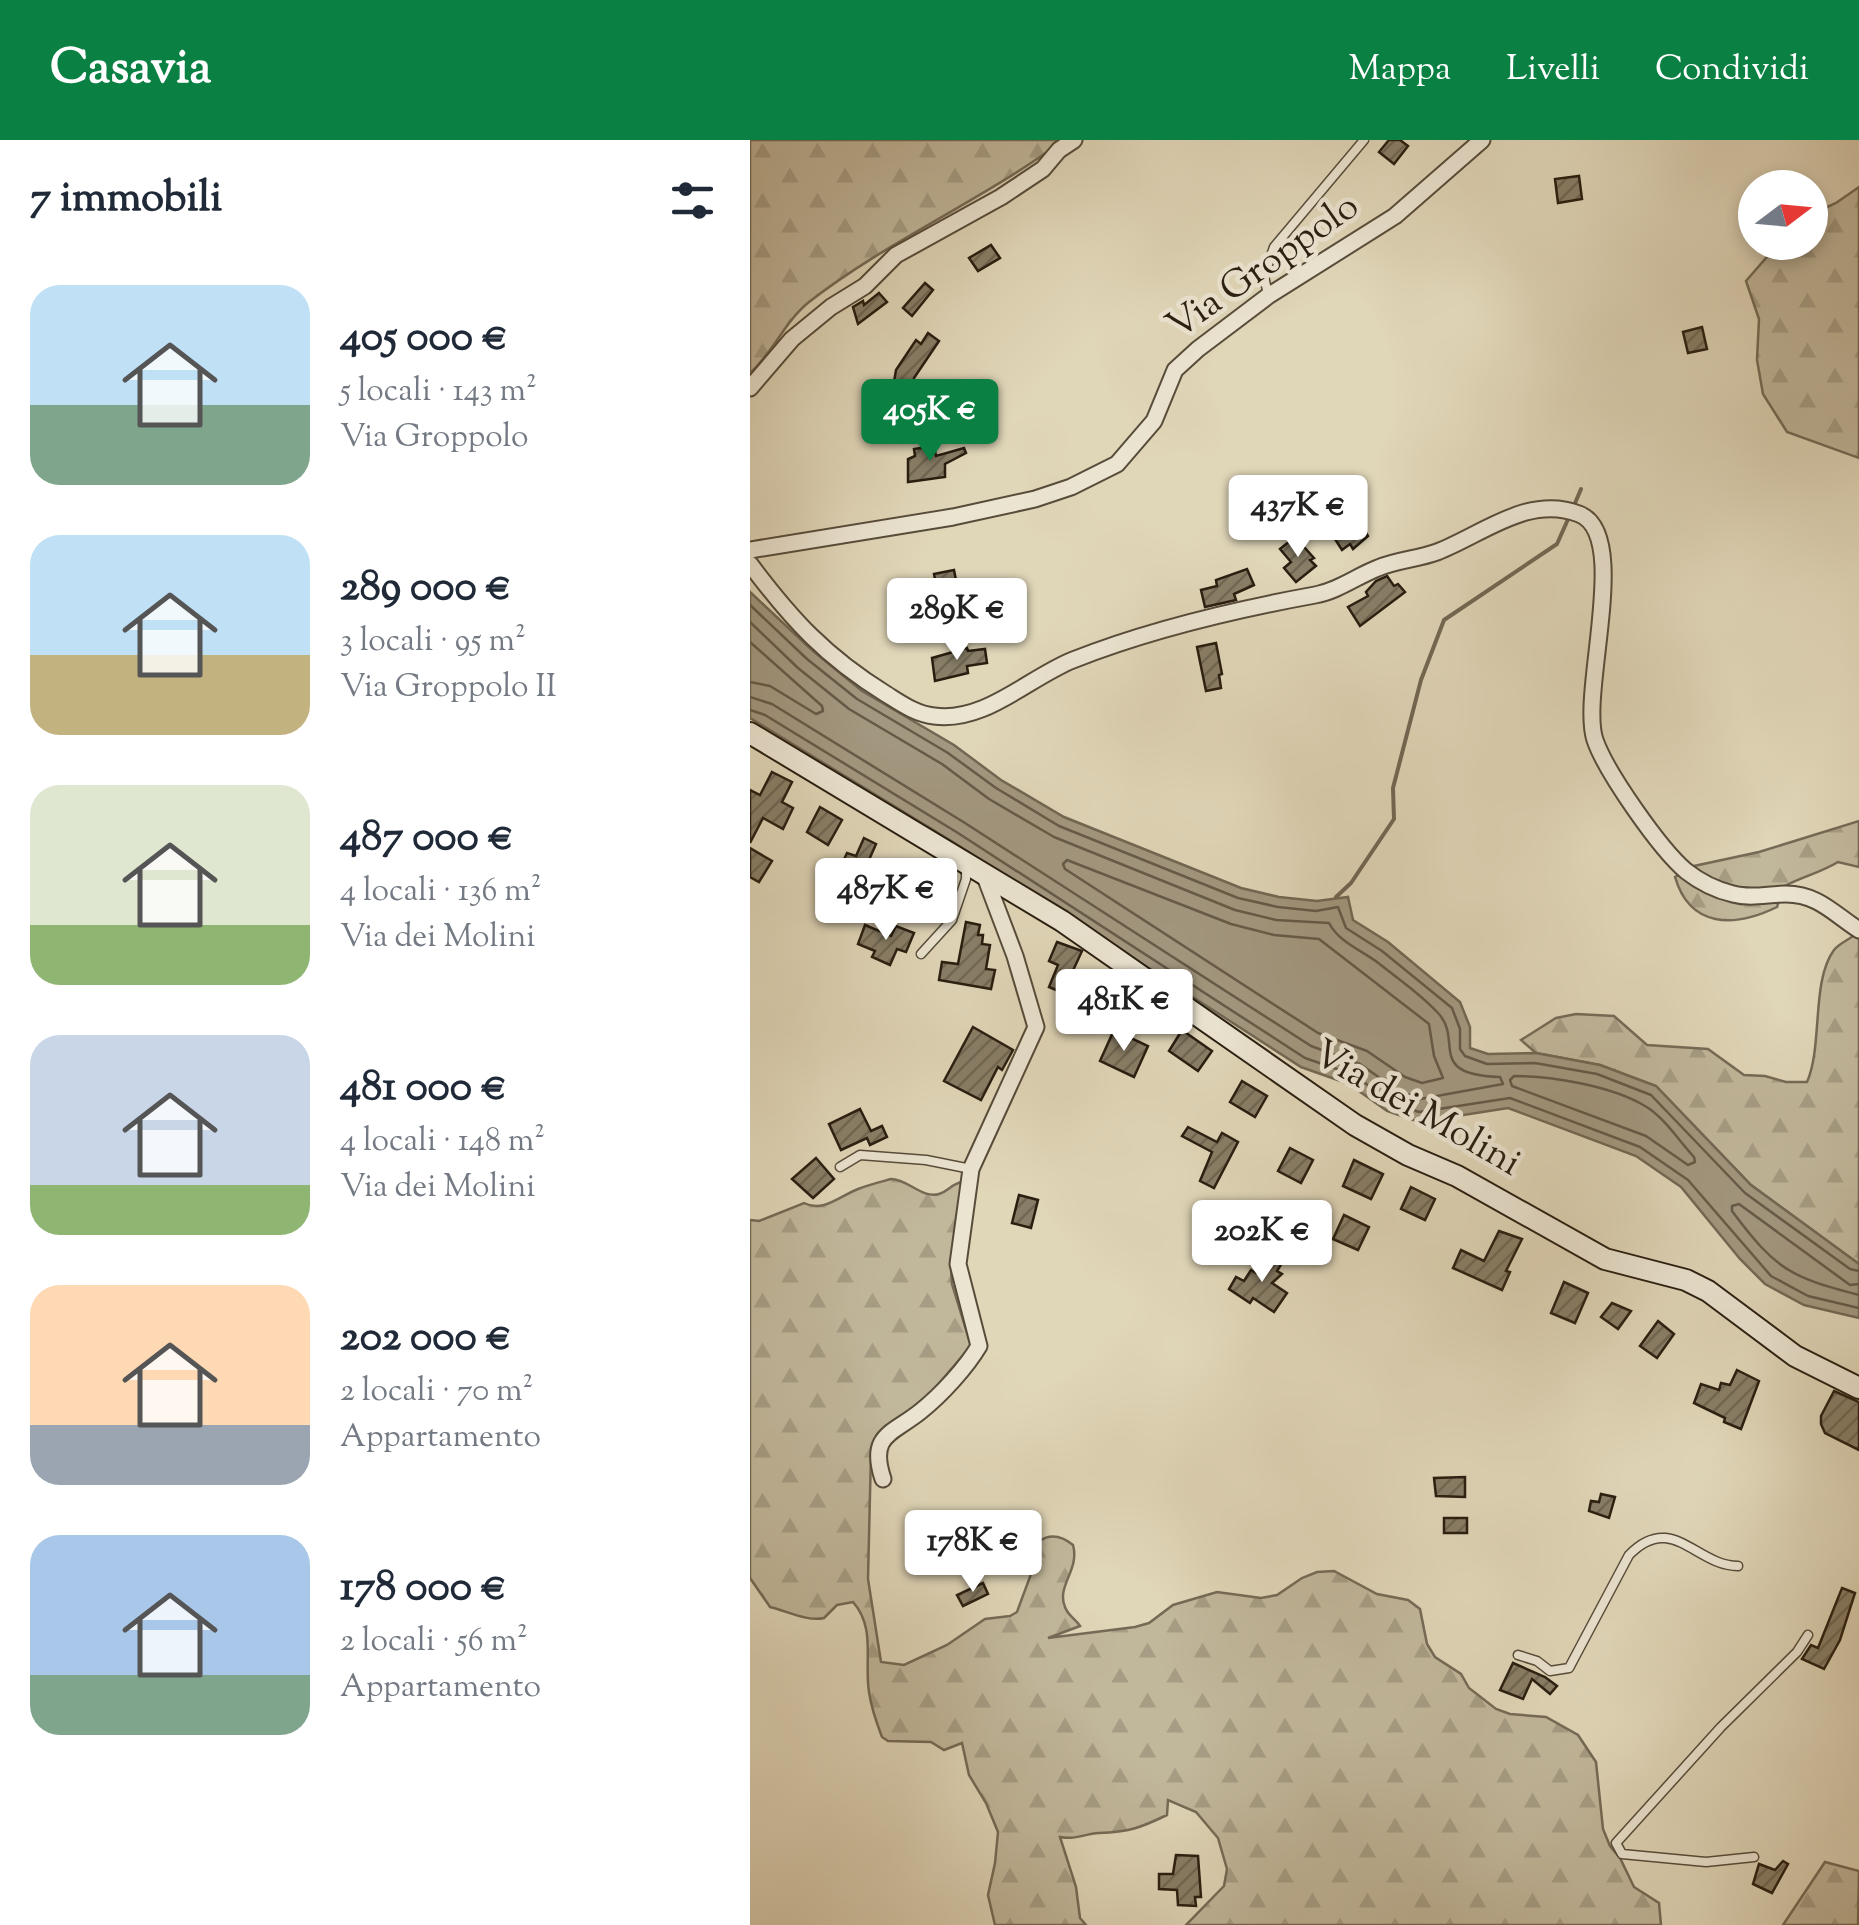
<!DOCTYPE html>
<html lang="it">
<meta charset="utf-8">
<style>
body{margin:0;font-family:"Sorts Mill Goudy",serif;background:#f6f6f7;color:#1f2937;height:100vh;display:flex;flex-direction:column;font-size:38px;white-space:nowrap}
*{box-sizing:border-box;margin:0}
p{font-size:32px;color:#747a83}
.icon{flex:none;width:55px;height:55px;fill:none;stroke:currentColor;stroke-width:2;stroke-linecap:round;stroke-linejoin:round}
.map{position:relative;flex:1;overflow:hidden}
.panel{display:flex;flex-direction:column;background:#fff;width:750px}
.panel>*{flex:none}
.needle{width:65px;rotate:74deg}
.controls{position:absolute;left:988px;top:30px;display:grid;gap:20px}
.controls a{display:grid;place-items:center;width:90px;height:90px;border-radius:50%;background:#fff;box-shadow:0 5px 15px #0003;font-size:50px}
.price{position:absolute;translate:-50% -85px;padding:0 22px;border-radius:10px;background:#fff;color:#222;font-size:32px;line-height:65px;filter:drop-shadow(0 2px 5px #0008)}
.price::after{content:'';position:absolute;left:50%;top:60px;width:30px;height:22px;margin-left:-15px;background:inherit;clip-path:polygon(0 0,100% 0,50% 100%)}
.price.on{background:#0b8043;color:#fff}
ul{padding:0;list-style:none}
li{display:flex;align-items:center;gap:30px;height:250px;padding:0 30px}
li span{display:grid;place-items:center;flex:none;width:280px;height:200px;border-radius:30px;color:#555}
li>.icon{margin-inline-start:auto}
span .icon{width:120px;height:120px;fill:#fffc;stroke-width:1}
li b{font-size:42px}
h2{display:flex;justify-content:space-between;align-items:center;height:120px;padding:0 30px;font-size:42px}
header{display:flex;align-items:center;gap:60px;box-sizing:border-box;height:140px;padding:0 50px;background:#0b8043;color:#fff}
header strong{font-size:48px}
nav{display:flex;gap:55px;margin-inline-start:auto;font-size:35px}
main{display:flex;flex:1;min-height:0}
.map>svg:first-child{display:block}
</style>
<header>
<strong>Casavia</strong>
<nav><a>Mappa</a><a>Livelli</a><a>Condividi</a></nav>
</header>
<main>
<section class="panel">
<h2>7 immobili<svg class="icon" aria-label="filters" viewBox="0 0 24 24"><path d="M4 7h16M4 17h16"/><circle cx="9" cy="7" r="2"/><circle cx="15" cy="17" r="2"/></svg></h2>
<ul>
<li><span style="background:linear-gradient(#bfe0f5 60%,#7fa58c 0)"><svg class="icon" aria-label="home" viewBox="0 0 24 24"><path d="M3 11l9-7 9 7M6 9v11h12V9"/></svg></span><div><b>405 000 €</b><p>5 locali · 143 m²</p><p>Via Groppolo</p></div></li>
<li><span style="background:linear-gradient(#bfe0f5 60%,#c2b280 0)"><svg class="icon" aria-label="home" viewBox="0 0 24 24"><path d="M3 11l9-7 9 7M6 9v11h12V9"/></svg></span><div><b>289 000 €</b><p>3 locali · 95 m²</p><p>Via Groppolo II</p></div></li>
<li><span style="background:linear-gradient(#dfe7d0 70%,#8fb573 0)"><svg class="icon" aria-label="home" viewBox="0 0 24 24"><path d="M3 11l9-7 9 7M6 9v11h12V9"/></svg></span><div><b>487 000 €</b><p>4 locali · 136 m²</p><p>Via dei Molini</p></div></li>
<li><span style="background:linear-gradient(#c9d6e8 75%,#8fb573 0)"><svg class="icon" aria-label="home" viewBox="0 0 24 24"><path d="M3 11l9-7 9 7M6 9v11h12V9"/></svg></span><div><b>481 000 €</b><p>4 locali · 148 m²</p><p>Via dei Molini</p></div></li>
<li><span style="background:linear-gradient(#ffd9b3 70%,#9aa5b1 0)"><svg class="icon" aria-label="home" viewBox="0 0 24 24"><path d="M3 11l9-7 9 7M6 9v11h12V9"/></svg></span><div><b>202 000 €</b><p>2 locali · 70 m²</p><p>Appartamento</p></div></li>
<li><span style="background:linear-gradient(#a9c7e8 70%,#7fa58c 0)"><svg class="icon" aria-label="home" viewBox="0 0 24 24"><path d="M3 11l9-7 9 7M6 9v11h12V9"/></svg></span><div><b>178 000 €</b><p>2 locali · 56 m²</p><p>Appartamento</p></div></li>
</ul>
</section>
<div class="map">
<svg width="1109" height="1785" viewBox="0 0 1109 1785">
<defs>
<pattern id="forest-firs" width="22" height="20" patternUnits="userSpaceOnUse" patternTransform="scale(2.5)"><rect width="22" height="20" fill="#c1b79b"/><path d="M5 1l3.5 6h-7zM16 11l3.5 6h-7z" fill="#a69d84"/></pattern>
<pattern id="building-hatch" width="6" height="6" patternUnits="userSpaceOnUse" patternTransform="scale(2.5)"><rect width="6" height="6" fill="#887e67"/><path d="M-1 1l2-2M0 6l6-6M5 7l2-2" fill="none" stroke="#6f6753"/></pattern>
</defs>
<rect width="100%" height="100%" fill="#e0d6b8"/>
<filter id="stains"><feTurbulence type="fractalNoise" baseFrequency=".002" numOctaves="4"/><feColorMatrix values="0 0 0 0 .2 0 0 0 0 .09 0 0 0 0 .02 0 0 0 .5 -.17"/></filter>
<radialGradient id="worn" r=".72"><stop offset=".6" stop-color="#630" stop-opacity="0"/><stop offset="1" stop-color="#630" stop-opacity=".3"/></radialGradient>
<g fill="url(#forest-firs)" stroke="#756a56" stroke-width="2.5">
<path d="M 0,0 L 314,0 C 233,60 139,100 59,162 C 35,181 23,213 0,233 Z"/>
<polygon points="1109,47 1109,318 1037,292 1013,254 1007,220 1009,179 996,141 1029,103 1060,102 1060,75 1086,63"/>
<path d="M 1109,681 L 1109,727 L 1088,722 C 1070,733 1051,737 1033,747 L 1027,767 C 984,788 940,788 925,737 L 944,726 L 1009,712 Z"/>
<path d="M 1109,791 L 1109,1124 L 1001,1045 L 906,946 L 850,925 L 786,913 L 771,900 L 806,878 L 826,874 L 864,876 L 897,905 L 958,909 L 994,935 L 1015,936 L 1036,942 L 1057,942 C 1073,906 1061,841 1084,810 C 1090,802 1102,799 1109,791 Z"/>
<path d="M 141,1039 C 158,1039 172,1059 189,1054 C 199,1051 201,1044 212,1042 L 201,1128 L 202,1144 L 221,1206 L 168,1268 L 121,1312 L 118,1439 L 131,1522 L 154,1525 L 197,1505 L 235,1479 L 260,1476 L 267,1472 L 284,1426 L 288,1402 C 300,1393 312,1396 323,1405 C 330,1430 306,1446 315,1467 C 318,1476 325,1478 330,1486 L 298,1498 L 385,1487 L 399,1483 L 423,1465 L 467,1452 L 511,1458 L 527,1455 L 552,1438 L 567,1432 L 584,1431 L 627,1454 L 658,1460 L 670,1469 L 677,1504 L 685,1517 L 711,1534 L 719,1548 L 746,1569 L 760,1574 L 796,1577 L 828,1595 L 846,1622 L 853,1689 L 860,1706 L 870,1718 L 884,1747 L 909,1763 L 911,1785 L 436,1785 L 474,1746 L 477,1729 L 468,1698 L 446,1672 L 418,1660 L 417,1675 C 390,1688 379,1692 349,1693 C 333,1694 327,1700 310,1697 L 326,1747 L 330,1778 L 336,1785 L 245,1785 L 238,1755 L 245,1723 L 248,1692 L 236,1663 L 219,1635 L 212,1603 L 194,1610 L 181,1602 L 138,1601 L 132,1597 C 127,1584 121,1566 119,1552 C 114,1520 126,1488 103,1462 L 87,1465 L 74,1478 C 58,1482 37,1471 20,1467 L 0,1438 L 0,1080 L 9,1081 L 54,1063 C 73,1073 90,1056 108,1049 C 118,1045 130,1042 141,1039 Z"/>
<polygon points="1075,1722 1109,1731 1108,1785 1033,1785"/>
</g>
<polygon fill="#a2977f" stroke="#726753" stroke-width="2.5" points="0,452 63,511 112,551 204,605 251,640 314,677 491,748 529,757 567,761 598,757 603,780 638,802 710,862 720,887 720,908 738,914 786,913 850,925 906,946 1001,1045 1109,1124 1109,1178 1054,1165 1015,1144 990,1119 931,1047 886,1016 758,968 669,982 637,971 599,944 551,927 203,702 0,578"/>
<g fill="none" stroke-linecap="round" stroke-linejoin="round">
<g stroke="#665a48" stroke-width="2.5">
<polyline points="0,465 57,519 107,559 198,613 246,648 309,686 488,758 528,767 566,771 588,767 596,788 632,811 702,868 710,889 710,909 715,916 737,924 785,923 847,934 901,955 995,1053 1100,1129 1109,1131"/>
<path d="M 0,482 L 48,528 L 99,569 L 192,624 L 239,659 L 304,697 L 485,770 L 526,780 L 579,783 C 589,802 609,809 627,822 C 647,838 671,854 688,873 C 714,900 675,935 750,937 L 753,944 L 670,959 L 647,950 L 610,924 L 561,906 L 215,683 L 22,564 L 0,557"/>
<polyline points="0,502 72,566 73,571 66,574 20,546 0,542"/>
<polyline points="0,570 15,575 208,693 555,918 604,935 641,962 669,972 760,958 890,1007 938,1040 1021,1136 1058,1156 1109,1168"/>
<polygon points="317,720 481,784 524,795 569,799 679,884 684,916 693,938 672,943 655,937 617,911 568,893 315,729 313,724"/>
<path d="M 764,936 C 802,936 862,946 895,966 C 914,977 929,1001 944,1017 L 945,1022 L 938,1025 L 896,996 L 762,946 L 760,940 Z"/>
<path d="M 1109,1144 L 1100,1145 L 989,1064 L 982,1066 L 982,1071 C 1026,1130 1040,1137 1109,1155"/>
</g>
<g stroke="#726753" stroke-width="4">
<polyline points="823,368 831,349"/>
<polyline points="586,757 601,743 644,679 643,648 671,540 694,480 807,404 819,377"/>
</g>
</g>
<g fill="url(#building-hatch)" stroke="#291e10" stroke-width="2.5">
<polygon points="639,0 650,0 658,6 644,24 629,12"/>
<polygon points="829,36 832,59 808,63 805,39"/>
<polygon points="241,105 250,118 228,131 219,118"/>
<polygon points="175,143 183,150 162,176 153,168"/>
<polygon points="129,153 137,162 108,184 103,167 113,161 114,165"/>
<polygon points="952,187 957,209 938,213 933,192"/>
<polygon points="178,193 189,201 164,238 160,261 154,260 150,285 131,283 133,270 139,271 146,230 166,200 171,204"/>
<polygon points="184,306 186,316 214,308 216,313 195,324 195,337 158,342 158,319 165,316 164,309"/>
<polygon points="608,381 618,396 603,409 600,404 592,410 583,396 596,384 599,387"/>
<polygon points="545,397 564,418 560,420 566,426 546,442 534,428 541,422 530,409"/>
<polygon points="497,429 504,445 484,454 486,460 455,467 451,450 467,446 466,440"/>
<polygon points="204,430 211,466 191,470 184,434"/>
<polygon points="637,436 644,446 648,444 655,452 610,486 598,467 618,456 616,452 626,441"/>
<polygon points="466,503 472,534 469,535 471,548 456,551 447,507"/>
<polygon points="217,508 218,511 235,509 237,523 217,526 218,533 185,541 182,518"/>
<polygon points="22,632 42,642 32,662 43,668 33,689 13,678 0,703 0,650 10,655"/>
<polygon points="70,667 92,680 78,705 57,692"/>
<polygon points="114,698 126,704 107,747 86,737 97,713 106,716"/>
<polygon points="0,708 22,721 9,742 0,737"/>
<polygon points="146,720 162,727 144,762 127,754"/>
<polygon points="185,740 199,746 188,773 183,772 181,776 165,769 176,744 182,746"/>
<polygon points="216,782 230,785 228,795 233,795 232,804 240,805 236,829 245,830 241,849 189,840 192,822 208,824"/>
<polygon points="115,785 141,796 146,786 164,793 156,812 147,809 140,825 122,817 125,811 108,804"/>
<polygon points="307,802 332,811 320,837 331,841 326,853 334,856 329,868 309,859 311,852 299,847 308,825 299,821"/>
<polygon points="223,887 263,910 252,930 248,927 231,960 194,941"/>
<polygon points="364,890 398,906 384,937 350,921"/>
<polygon points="432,890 462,911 448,931 419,911"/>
<polygon points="492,941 517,956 505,977 480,962"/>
<polygon points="110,969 121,991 132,986 137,997 120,1005 117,998 91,1010 79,984"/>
<polygon points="438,987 467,1002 472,993 488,1002 464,1048 450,1041 462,1012 432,996"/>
<polygon points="540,1008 563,1020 551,1043 528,1031"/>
<polygon points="66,1018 84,1039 63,1058 42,1039"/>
<polygon points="604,1020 633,1034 621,1059 593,1046"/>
<polygon points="661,1047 685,1059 675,1080 651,1069"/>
<polygon points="269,1055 288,1060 281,1088 262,1083"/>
<polygon points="594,1075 619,1087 608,1110 583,1099"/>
<polygon points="749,1091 772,1099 756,1131 760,1132 752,1150 703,1128 711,1110 734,1121"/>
<polygon points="516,1114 532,1123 527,1131 532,1134 522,1143 537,1153 524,1172 503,1158 500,1163 479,1149 486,1137 494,1141 501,1130 506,1133"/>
<polygon points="814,1142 838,1153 825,1183 801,1173"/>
<polygon points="862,1163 881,1171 868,1189 851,1177"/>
<polygon points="908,1181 924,1194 907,1218 890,1206"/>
<polygon points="987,1230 1009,1241 991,1289 974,1282 975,1278 944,1263 951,1244 969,1250 971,1243 980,1245"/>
<polygon points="1084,1251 1109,1262 1109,1310 1075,1293 1071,1284 1071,1276"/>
<polygon points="715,1337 715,1357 686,1356 684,1338"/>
<polygon points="851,1354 865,1357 859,1378 839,1371 841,1361 849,1362"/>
<rect x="694" y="1378" width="23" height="15"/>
<polygon points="233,1443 238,1454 213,1466 207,1455"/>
<polygon points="1092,1448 1105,1453 1090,1500 1074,1529 1052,1519 1061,1505 1068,1508"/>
<polygon points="763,1523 795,1537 807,1546 800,1554 782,1539 773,1559 750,1550"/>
<polygon points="426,1715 448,1716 451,1757 445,1757 446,1766 428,1765 427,1750 409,1749 409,1734 423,1734"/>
<polygon points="1033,1721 1038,1724 1022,1753 1003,1744 1009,1724 1025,1730"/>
</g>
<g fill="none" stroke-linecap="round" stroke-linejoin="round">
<g stroke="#574c3a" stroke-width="11">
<g id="lane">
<polyline points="518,155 514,136 524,107 614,0"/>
<polyline points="171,814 202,780 216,739 216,726"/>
<polyline points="90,1027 110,1015 176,1020 221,1029"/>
<path d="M 768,1515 L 787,1521 L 800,1531 L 819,1528 L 879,1415 C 922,1371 946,1426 988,1426"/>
<polyline points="1004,1717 956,1722 872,1714 866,1703 971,1587 1047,1512 1058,1495"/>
</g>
</g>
<g stroke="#574c3a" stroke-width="19">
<g id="street">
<polyline points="0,248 42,199 81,167 115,146 146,115 251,57 293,29 309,10 324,0"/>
<polyline points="0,410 203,377 285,359 321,347 367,324 404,281 425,230 448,209 518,156 645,76 732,0"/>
<path d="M 0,424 C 42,480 76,517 136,554 C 152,564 166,574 184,576 C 235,583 278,538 323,520 C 401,489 483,470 565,455 C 588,451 607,436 628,428 C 647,420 668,419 687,412 C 732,395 778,354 829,374 C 882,394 829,553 845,600 C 856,632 910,709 936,731 C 950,742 966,750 983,754 C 1001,759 1018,754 1036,754 C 1068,754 1084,774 1109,790"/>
<path d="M 133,1339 C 118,1294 143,1294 171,1271 C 191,1255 216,1228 229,1206 L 208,1124 L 221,1029 L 286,887 L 265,816 L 234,734"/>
</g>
</g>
<g stroke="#291e10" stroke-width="24">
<polyline id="secondary" points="0,593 312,781 605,985 658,1015 707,1036 855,1119 936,1140 958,1151 1045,1216 1109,1248"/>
</g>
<use href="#lane" stroke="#ebe4d1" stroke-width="8"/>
<use href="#street" stroke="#ebe4d1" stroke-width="15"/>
<use href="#secondary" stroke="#ebe4d1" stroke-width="20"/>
</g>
<g text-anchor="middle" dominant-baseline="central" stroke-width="9" stroke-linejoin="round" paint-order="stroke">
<g font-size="38" fill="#291e10" stroke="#ebe4d1">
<text transform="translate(514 128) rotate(-35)">Via Groppolo</text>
<text transform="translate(666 970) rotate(30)">Via dei Molini</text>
</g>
</g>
<rect width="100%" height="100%" filter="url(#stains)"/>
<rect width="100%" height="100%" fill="url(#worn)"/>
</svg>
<div class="controls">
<a><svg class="needle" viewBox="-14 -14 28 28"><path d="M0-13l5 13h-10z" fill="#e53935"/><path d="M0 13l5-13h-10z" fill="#747a83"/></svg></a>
</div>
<b class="price on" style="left:180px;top:324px">405K €</b>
<b class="price" style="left:548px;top:420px">437K €</b>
<b class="price" style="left:207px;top:523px">289K €</b>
<b class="price" style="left:136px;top:803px">487K €</b>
<b class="price" style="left:374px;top:914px">481K €</b>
<b class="price" style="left:512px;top:1145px">202K €</b>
<b class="price" style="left:223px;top:1455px">178K €</b>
</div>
</main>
